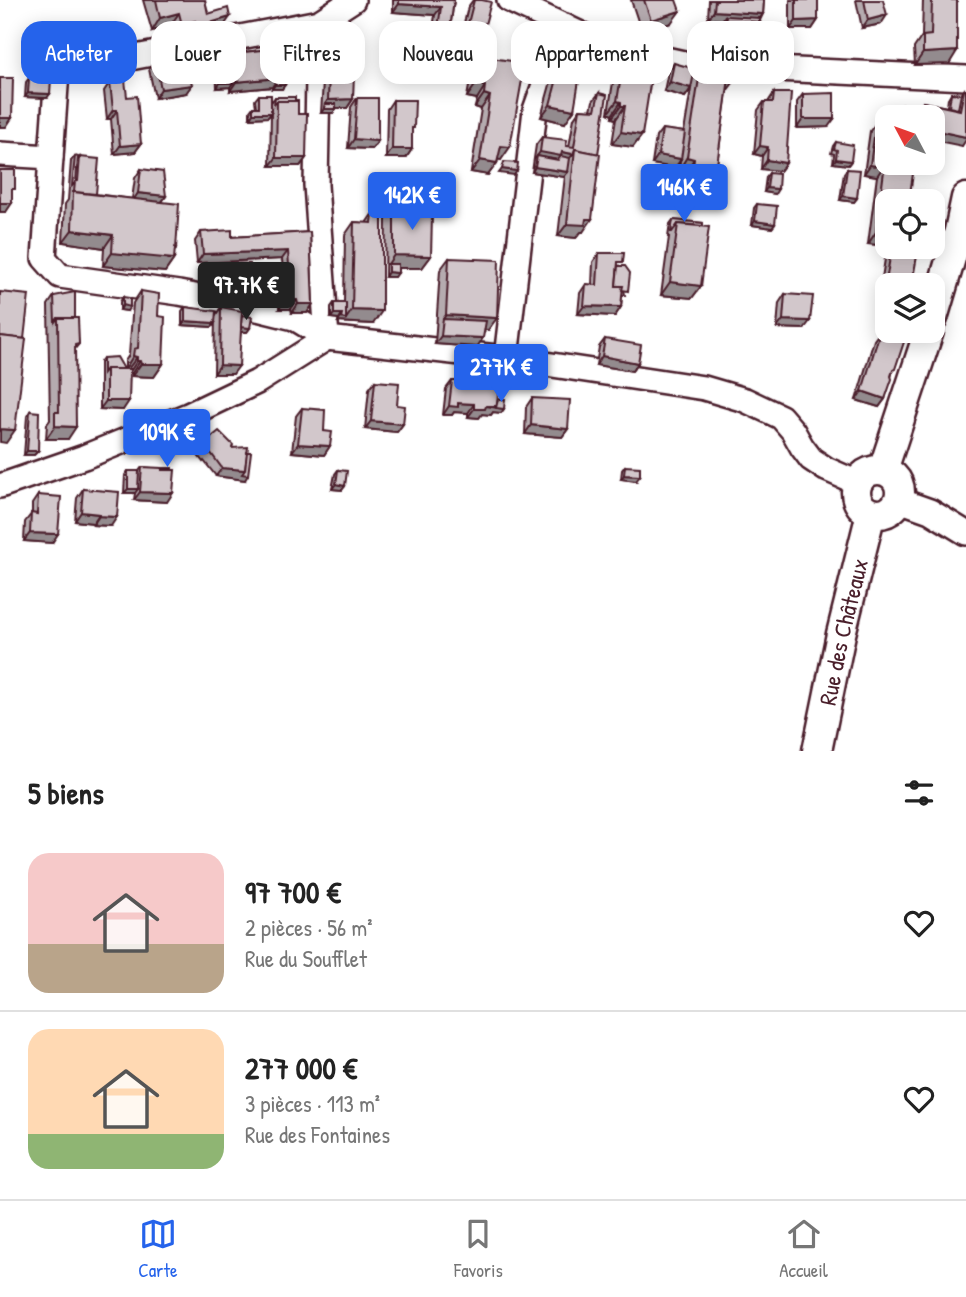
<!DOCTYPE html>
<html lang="fr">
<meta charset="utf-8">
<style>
body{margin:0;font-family:"Patrick Hand",sans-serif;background:#f6f6f6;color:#222;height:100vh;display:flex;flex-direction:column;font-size:26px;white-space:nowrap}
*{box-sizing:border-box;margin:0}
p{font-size:23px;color:#767676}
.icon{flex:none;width:38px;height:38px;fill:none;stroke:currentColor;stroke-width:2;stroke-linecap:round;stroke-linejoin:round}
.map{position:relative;height:751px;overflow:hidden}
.drawer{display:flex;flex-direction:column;background:#fff;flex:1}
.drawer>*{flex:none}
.banner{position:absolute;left:21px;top:21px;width:924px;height:63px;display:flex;gap:14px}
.needle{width:46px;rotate:311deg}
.buttons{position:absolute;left:875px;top:105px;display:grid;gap:14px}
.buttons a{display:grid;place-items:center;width:70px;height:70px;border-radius:14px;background:#fff;box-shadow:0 4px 18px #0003;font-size:35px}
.price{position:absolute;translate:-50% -60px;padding:0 16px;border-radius:7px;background:#2563eb;color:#fff;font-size:23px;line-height:46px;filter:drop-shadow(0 2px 4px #0008)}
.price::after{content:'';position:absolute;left:50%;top:42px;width:21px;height:16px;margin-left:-10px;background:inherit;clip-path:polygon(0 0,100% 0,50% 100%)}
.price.selected{background:#222;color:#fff}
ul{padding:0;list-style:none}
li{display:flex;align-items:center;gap:21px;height:175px;padding:0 28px}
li+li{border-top:2px solid #e0e0e0}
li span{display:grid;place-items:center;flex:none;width:196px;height:140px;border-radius:21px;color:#555}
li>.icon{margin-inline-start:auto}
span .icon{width:84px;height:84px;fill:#fffc;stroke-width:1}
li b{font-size:30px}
h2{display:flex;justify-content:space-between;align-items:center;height:84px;padding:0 28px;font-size:30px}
.pill{padding:0 24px;border-radius:21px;background:#fff;box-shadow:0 4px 18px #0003;font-size:24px;line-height:63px}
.pill.selected{background:#2563eb;color:#fff}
.menu{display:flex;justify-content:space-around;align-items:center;height:98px;border-top:2px solid #e0e0e0;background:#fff;font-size:19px;color:#767676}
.menu a{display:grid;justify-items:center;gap:4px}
.menu .selected{color:#2563eb}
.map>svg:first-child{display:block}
</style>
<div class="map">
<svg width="966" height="751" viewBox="0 0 966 751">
<rect width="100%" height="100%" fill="#fff"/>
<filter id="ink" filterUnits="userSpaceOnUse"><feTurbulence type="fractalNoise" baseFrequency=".0143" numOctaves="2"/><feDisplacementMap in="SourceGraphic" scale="14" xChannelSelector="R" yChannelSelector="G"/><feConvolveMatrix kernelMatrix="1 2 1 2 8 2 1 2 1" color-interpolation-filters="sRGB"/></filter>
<g filter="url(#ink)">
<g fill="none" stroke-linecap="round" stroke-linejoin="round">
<g stroke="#4a1f2b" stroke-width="28">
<g id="minor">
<polyline points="509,0 606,46 693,65 966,78"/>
<polyline points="319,22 316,185 327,338"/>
<polyline points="0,154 51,157"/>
<polyline points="327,338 294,318 237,304 179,293 60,276 44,258 57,72 319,22 353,0"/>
<polyline points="506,358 535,110 565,26"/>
<polyline points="0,486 84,457 188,415 257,382 327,338 506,358 704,388 745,400 781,417 793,431 802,447 811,459 826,469 858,483"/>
<polyline points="899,500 930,511 966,533"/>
</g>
</g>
<g stroke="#4a1f2b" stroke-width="33">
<g id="tertiary">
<polyline points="933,318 959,231 966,198"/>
<circle cx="878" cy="492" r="22"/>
<polyline points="883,470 929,331"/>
<path id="s1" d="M 817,751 L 841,634 L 871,513"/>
</g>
</g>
<use href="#minor" stroke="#fff" stroke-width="23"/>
<use href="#tertiary" stroke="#fff" stroke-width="28"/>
</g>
<g fill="#b5abaf" stroke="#4a1f2b" stroke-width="2">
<polygon points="143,0 205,0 208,14 221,30 188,40 186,34 173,37 170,26 152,31"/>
<polygon points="393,0 454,0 450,29 447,33 443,45 439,45 435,51 418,50 419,41 422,37 438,38 438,37 432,36 435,15 393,12"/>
<polygon points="473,0 482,0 479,47 473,56 457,52 468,7"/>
<polygon points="631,0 676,0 671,23 642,33"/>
<polygon points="709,0 764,0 763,14 757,27 723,24 722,20 708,19"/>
<polygon points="790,0 818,0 818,20 812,29 790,29"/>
<polygon points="856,0 883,0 881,24 862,28"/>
<polygon points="923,0 957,0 949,64 915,65 914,48 922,36"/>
<polygon points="570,30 565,123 541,117 562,42"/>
<polygon points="626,46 642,135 633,147 612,144 616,119 612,118 612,115 608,113 617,58"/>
<polygon points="279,48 282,89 272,89 272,87 230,91 230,87 217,88 216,63 219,58 233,57 236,53"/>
<polygon points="485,57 524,67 534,81 523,79 524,76 523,76 501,160 498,159 497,163 488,175 471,172 481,109 475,107 477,99 467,97 470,81 475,74 476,69"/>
<polygon points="155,60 186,93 155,98 149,69"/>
<polygon points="674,63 693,77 701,65 727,91 715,179 706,192 683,189 686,171 679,170 680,161 675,168 652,164 656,137 662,129 684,132 691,89 685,97 664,91 668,72"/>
<polygon points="330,66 347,74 353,99 347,108 336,108 333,113 321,113 323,82 327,77 327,70"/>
<polygon points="29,78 47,98 25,97 26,82"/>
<polygon points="110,82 127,97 141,144 135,152 114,154 111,119 107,119 104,91"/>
<polygon points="964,90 962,146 933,117 896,117 897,113 903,104 919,108 923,102 947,107 948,98 951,93 961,94"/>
<polygon points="599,93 583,232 581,232 576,238 558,236 565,176 564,177 532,172 536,145 542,137 569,147 574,118 580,109 591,110 593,101"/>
<polygon points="774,93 786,163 780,171 761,169 762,156 754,154 758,110 764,102 768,102"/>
<polygon points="803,94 828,127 797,128 797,102"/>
<polygon points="259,95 272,101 275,97 295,101 306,158 300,166 270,166 271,113 268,117 250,118 250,111 253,107 256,107 255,100"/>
<polygon points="357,98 378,141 372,149 348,148 351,107"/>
<polygon points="393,100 412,131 412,149 406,158 386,158 387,109"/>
<polygon points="876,123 887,124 886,232 878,245 868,244 877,176 864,174 870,131"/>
<polygon points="836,142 851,161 848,165 833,163 834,154 831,153 833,146"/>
<polygon points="75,156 77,162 80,157 96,194 132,199 135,178 141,169 166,196 162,202 176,249 174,251 174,259 165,272 103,266 104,248 63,242 65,204 68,200 71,161"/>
<polygon points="847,169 857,198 854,202 840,200 844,173"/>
<polygon points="769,173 775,194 764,192 766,177"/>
<polygon points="757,204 775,224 772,228 752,225 754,208"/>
<polygon points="394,206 417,215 431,256 422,268 398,268 395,277 385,277 386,219"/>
<polygon points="373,213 373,324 338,322 339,319 331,318 331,307 334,303 344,303 345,235 354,222 366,223"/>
<polygon points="673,220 703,223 701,286 692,298 661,295 669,237 668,237 670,224"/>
<polygon points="201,232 232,237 310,232 313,304 307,313 292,313 291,309 279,309 279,277 283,271 282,259 197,263 195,241"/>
<polygon points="891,251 913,278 887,304 878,303 885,259"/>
<polygon points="599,253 620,266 625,295 622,295 621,307 615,316 578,314 580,293 586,284 592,285 593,262"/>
<polygon points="449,258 488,330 485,330 477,347 435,344 440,270"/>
<polygon points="224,263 244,299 218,298 218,271"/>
<polygon points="141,291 158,316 163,364 154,377 132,376 132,373 129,373 123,410 100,409 100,362 103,358 125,369 125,361 129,355 133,303"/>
<polygon points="785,294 804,329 777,328 779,303"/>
<polygon points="54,296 75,318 79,344 75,349 68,439 46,439 47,424 50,420 48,305"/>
<polygon points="123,297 127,311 120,310 120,302"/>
<polygon points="185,307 215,316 221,307 242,315 250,328 247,332 241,332 233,374 214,374 215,317 215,323 212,327 182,325 182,311"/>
<polygon points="880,332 892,374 885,399 879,407 856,400 874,340"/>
<polygon points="605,339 638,363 632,371 596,365 599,347"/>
<polygon points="462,379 498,399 504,409 501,413 493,412 491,415 482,414 479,418 468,417 468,413 454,412 452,415 443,415 446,389 452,381 460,381"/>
<polygon points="375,381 403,424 397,432 365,429 369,389"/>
<polygon points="532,398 568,429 562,437 525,434 526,407"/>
<polygon points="302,408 324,431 330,446 324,455 292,452 296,416"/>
<polygon points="30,411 38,451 34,455 24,455 27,416"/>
<polygon points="202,445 232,448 245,480 216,476 204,461 203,462 196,453"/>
<polygon points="625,466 636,481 621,479 622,470"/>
<polygon points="142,467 172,470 167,502 134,500 135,493 124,493 125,475 128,471 139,471"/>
<polygon points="338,470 345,486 342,490 332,489 335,474"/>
<polygon points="83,489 111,526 93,525 93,523 75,521 77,498"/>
<polygon points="38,495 52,543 24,541 25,522 32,513 32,504"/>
</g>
<g fill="#938b8e" stroke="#4a1f2b" stroke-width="2">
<polygon points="399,4 441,7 435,15 393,12"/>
<polygon points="680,11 671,23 642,33 651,20"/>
<polygon points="714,11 763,14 757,22 760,22 757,27 723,24 726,20 725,16 722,20 708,19"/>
<polygon points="179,13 170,26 152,31 160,18"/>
<polygon points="887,15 881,24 862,28 868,20"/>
<polygon points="230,17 221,30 188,40 197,27"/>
<polygon points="818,20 812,29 790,29 796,21"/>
<polygon points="195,21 186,34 173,37 182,25"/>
<polygon points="438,28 450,29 444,37 441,32 438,37 432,36"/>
<polygon points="440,41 446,41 443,45 437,45"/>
<polygon points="463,43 479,47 473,56 457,52"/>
<polygon points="421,45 439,46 435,51 418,50"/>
<polygon points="957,51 949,64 915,65 923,53"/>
<polygon points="526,75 537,76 534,81 523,79"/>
<polygon points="278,78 272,87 230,91 236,82"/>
<polygon points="729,78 736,79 727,91 720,90"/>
<polygon points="670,82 691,88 685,97 664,91"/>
<polygon points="220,83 233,83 230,87 217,88"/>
<polygon points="476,84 485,86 477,99 467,97"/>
<polygon points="192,85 186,93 155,98 161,89"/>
<polygon points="275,85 285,85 282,89 272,89"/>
<polygon points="28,93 50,94 47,98 25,97"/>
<polygon points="484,94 490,96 481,109 475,107"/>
<polygon points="353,99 347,108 324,108 325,104 328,100"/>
<polygon points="617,101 621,102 612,115 608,113"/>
<polygon points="550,105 574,110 565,123 541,117"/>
<polygon points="621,106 625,106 616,119 612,118"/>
<polygon points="324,109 336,109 333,113 321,113"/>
<polygon points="113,110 117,110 111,119 107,119"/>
<polygon points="253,113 271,113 268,117 250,118"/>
<polygon points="0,118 12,118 6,127 0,127"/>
<polygon points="803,119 834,119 828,127 797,128"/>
<polygon points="933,130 966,137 966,140 962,146 933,140"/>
<polygon points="621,132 642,135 633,147 612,144"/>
<polygon points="354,139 378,141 372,149 348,148"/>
<polygon points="141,144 135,152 114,154 120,146"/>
<polygon points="501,146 510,147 501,160 492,159"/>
<polygon points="760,146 768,147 762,156 754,154"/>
<polygon points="392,149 412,149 406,158 386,158"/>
<polygon points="540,152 562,152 573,154 567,162 537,156 534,160"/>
<polygon points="658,155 681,159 675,168 652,164"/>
<polygon points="687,157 694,159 686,171 679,170"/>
<polygon points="276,158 306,158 300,166 270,166"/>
<polygon points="836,159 851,161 848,165 833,163"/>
<polygon points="480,160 497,163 488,175 471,172"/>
<polygon points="767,160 786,163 780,171 761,169"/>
<polygon points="870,165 883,167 877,176 864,174"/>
<polygon points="535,167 568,172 564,177 532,172"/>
<polygon points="502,169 517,171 514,175 499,173"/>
<polygon points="692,177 715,179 706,192 683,189"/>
<polygon points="767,188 778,189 775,194 764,192"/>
<polygon points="138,193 166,196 160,204 132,202"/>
<polygon points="843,196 857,198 854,202 840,200"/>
<polygon points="0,203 12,203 6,212 0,212"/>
<polygon points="586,219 592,219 583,232 581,232 576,238 558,236 567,224"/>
<polygon points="755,221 775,224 772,228 752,225"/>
<polygon points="72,230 113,235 104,248 63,242"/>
<polygon points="876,232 886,233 878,245 868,244"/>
<polygon points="176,249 169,259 174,259 165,272 103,266 112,253"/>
<polygon points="288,251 282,259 197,263 203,254"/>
<polygon points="394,255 431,256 422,268 388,268 388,264"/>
<polygon points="388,272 398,273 395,277 385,277"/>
<polygon points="670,282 701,286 692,298 661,295"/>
<polygon points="224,290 250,290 244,299 218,298"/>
<polygon points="884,294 887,295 887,304 878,303"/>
<polygon points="285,300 297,300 291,309 279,309"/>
<polygon points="298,304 313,304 307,313 292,313"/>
<polygon points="123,305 130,307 127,311 120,310"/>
<polygon points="584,306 621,307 615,316 578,314"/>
<polygon points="352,310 382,311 373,324 338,322 341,318 346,319"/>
<polygon points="334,314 342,314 339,319 331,318"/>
<polygon points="446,315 497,318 488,330 442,328 443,319"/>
<polygon points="783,320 810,321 804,329 777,328"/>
<polygon points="185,321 215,323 212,327 182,325"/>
<polygon points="239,326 250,328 247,332 236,331"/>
<polygon points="441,336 483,338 477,347 435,344"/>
<polygon points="133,356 137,357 128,369 125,369"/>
<polygon points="602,356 638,363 632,371 596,365"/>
<polygon points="137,361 140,361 132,373 129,373"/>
<polygon points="141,364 163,364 154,377 132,376"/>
<polygon points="220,365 239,366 233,374 214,374"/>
<polygon points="862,391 885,399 879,407 856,400"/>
<polygon points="106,401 129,401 123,410 100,409"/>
<polygon points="458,403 474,404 468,413 454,412 452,415 443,415 449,406"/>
<polygon points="486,406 504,409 501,413 493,412 491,415 482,414 479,418 468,417 474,409"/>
<polygon points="371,421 403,424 397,432 365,429"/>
<polygon points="531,425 568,429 562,437 525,434"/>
<polygon points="55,426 76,427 68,439 46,439"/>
<polygon points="0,429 15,430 6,443 0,442"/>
<polygon points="298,444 330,446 324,455 292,452"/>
<polygon points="27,451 38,451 34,455 24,455"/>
<polygon points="222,468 245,470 248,475 245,480 216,476"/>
<polygon points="624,475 640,476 636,481 621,479"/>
<polygon points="336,484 345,486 342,490 332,489"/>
<polygon points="128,489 138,489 135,493 124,493"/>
<polygon points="140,492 173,493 167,502 134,500"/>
<polygon points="81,512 99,514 93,523 75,521"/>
<polygon points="99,516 117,517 111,526 93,525"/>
<polygon points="30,533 58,534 52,543 24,541"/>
</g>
<g fill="#d2c7cb" stroke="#4a1f2b" stroke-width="2">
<polygon points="156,0 205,0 208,14 228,8 230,17 197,27 195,21 182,25 179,13 160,18"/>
<polygon points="399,0 454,0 450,29 438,28 441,7 399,4"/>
<polygon points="474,0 482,0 491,2 479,47 463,43"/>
<polygon points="644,0 676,0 680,11 651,20"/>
<polygon points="715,0 764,0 763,14 714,11"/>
<polygon points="796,0 818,0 818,20 796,21"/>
<polygon points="864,0 883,0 887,15 868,20"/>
<polygon points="932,0 957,0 957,51 923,53 923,36 931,35"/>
<polygon points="725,16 760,18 760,22 726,20"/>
<polygon points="570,30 587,34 574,110 550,105"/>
<polygon points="441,32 447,33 446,41 440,41"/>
<polygon points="422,37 439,38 439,46 421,45"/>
<polygon points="626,46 655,53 642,135 621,132 625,106 621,106 621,102 617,101"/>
<polygon points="279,48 278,78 236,82 236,53"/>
<polygon points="279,53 286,53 285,85 275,85 278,78"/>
<polygon points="186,54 192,85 161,89 155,60"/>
<polygon points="233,57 233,83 220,83 219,58"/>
<polygon points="485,57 525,63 510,147 501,146 497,163 480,160 490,96 484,94 485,86 476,84 479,69 482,70"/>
<polygon points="674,63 695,69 691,88 670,82"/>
<polygon points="701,65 737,69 736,79 729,78 715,179 692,177 694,159 687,157"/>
<rect x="330" y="66" width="17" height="8"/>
<polygon points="529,66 541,67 537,76 526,75 527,72 524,71 524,67 528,67"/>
<polygon points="329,74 354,75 353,99 328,100"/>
<polygon points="0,78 13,78 12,118 0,118"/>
<polygon points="29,78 51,79 50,94 28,93"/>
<polygon points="125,80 127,97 137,96 141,144 120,146 117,110 113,110 110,82"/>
<polygon points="964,90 966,90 966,137 933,130 933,117 901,117 903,104 921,108 923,102 960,110"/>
<polygon points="599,93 607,95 598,154 575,149 573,154 562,152 561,156 540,152 542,137 567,140 566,146 574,147 580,109 595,110"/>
<polygon points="774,93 791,93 786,163 767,160 768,147 760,146 764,102 773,102"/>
<polygon points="834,93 834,119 803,119 803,94"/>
<polygon points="951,93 961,94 958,109 949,107"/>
<polygon points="259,95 271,95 271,113 253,113 253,107 259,107"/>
<polygon points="275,97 295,97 295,101 277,101 274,105"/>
<polygon points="357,98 378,98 378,141 354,139"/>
<polygon points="393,100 415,100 414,128 412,128 412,149 392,149"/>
<polygon points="277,101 298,101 298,114 307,114 306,158 276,158"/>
<polygon points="325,104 336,104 336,109 324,109"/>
<polygon points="876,123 887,124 887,163 901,163 901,165 885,163 883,167 870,165"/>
<polygon points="662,129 685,132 681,159 658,155"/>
<polygon points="836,142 853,145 851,161 836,159 837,150 834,149"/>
<polygon points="575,149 600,154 592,219 586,219 585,225 567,224"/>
<polygon points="75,156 78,157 76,182 72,186"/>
<polygon points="537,156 558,160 561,156 570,158 568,172 535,167"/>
<polygon points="80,157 99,159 96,194 74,192 75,182 78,181"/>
<polygon points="504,162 518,163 517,171 502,169"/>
<polygon points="885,163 914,167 909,201 887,201 886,233 876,232"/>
<polygon points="141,169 163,172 166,196 138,193"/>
<polygon points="847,169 860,170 857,198 843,196"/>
<polygon points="0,170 15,170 15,189 12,189 12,203 0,203"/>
<polygon points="769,173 779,174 778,189 767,188"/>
<polygon points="73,192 179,204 176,249 175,248 174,259 112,253 113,235 72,230"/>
<polygon points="757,204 777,206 775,224 755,221"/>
<polygon points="394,206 417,206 417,215 432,216 431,256 394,255"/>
<polygon points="373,213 382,213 382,311 352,310 354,222 372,223"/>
<polygon points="673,220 703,223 703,226 678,224 672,232 671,232"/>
<polygon points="678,224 709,227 701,286 670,282"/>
<polygon points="232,230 232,237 310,232 313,304 298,304 297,300 285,300 285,269 289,266 288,251 203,254 201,232"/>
<polygon points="891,251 917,256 913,278 911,277 909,285 887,285 887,295 884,294"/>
<polygon points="599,253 624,253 623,262 618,262 616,286 623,286 621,307 584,306 586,284 597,285"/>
<polygon points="449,258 499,260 497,318 446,315"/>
<polygon points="224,263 250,264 250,290 224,290"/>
<polygon points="388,264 398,264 398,273 388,272"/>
<polygon points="618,266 625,266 630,273 628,291 622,290 623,286 616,286"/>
<polygon points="141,291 159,294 158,316 165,317 163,364 141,364 140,361 137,361 137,357 133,356 134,349 138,348"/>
<polygon points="0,292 29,295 24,339 0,336"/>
<polygon points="75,292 75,318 58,318 55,322 54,296"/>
<polygon points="785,294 813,296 810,321 783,320"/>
<polygon points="123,297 130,298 130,307 123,305"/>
<polygon points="334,303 346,303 346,319 341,318 342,314 334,314"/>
<polygon points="185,307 216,311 215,323 185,321"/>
<polygon points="221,307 242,311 239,366 220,365"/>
<polygon points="242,315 252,317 250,328 241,327"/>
<polygon points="58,318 78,318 79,344 75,345 76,427 55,426 55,412 59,412"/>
<polygon points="443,319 486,321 483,338 441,336"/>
<polygon points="880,332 905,339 895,369 893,370 891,376 892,379 885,399 862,391"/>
<polygon points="0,336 26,339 15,430 0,429"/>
<polygon points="605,339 641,345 638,363 602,356"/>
<polygon points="117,357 124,369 106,369 103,373 103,358"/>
<polygon points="106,369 130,369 129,401 106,401"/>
<polygon points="462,379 499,382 497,406 486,406 485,409 474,409 474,404 458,403 458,407 449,406 452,381 462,381"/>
<polygon points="375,381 399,383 397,405 405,406 403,424 371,421"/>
<polygon points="532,398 570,400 568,429 531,425"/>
<polygon points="498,399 505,399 504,409 496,408"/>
<polygon points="302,408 325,410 324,431 332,432 330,446 298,444"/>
<polygon points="30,411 39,412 38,451 27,451"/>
<polygon points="219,431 233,445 232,448 248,447 245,470 222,468 210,452 209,454 202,445"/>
<polygon points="247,452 251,452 248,475 242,474 245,470"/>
<polygon points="625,466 640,467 640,476 624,475"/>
<polygon points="142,467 162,468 162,470 175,470 173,493 140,492"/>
<polygon points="160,468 172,468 172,470 162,470 162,468"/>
<polygon points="338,470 347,471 345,486 336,484"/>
<polygon points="128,471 139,471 138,489 128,489"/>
<polygon points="83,489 119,492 117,517 99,516 99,514 81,512"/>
<polygon points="38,495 61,497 58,534 30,533 31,513 37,514"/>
</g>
</g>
<g text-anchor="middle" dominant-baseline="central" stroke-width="5" stroke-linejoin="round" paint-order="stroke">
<g font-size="24" fill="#4a1f2b" stroke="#fff">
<text stroke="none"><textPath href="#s1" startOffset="122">Rue des Châteaux</textPath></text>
</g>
</g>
</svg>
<div class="buttons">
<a><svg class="needle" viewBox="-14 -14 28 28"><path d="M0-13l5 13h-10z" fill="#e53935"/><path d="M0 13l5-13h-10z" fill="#767676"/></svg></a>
<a><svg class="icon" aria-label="locate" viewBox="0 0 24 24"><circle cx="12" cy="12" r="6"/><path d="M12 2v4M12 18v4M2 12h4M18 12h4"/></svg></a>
<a><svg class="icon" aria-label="layers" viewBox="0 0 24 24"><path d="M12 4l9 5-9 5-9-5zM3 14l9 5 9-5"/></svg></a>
</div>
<b class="price" style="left:684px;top:224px">146K €</b>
<b class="price" style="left:412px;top:232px">142K €</b>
<b class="price selected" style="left:246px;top:322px">97.7K €</b>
<b class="price" style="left:501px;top:404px">277K €</b>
<b class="price" style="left:167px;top:469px">109K €</b>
<div class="banner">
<a class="pill selected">Acheter</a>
<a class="pill">Louer</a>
<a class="pill">Filtres</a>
<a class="pill">Nouveau</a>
<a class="pill">Appartement</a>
<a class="pill">Maison</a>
</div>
</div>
<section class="drawer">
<h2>5 biens<svg class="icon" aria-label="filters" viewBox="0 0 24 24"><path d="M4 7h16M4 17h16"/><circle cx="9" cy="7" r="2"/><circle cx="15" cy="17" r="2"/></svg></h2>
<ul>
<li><span style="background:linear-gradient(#f6c9c9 65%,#b9a48a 0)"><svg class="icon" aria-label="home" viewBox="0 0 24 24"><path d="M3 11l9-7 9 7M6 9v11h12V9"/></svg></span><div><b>97 700 €</b><p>2 pièces · 56 m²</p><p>Rue du Soufflet</p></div><svg class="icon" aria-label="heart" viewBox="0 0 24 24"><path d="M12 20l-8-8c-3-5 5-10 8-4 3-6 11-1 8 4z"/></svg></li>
<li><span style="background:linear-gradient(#ffd9b3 75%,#8fb573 0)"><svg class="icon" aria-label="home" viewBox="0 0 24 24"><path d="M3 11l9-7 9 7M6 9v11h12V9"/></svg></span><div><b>277 000 €</b><p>3 pièces · 113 m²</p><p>Rue des Fontaines</p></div><svg class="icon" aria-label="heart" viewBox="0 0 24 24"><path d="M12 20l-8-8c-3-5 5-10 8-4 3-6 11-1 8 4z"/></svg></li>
</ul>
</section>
<nav class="menu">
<a class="selected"><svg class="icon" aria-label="map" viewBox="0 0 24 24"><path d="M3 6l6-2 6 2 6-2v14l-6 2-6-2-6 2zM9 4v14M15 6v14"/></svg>Carte</a>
<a><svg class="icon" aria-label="saved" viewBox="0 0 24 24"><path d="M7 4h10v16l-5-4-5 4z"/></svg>Favoris</a>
<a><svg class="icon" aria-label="home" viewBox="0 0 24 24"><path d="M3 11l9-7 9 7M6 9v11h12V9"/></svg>Accueil</a>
</nav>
